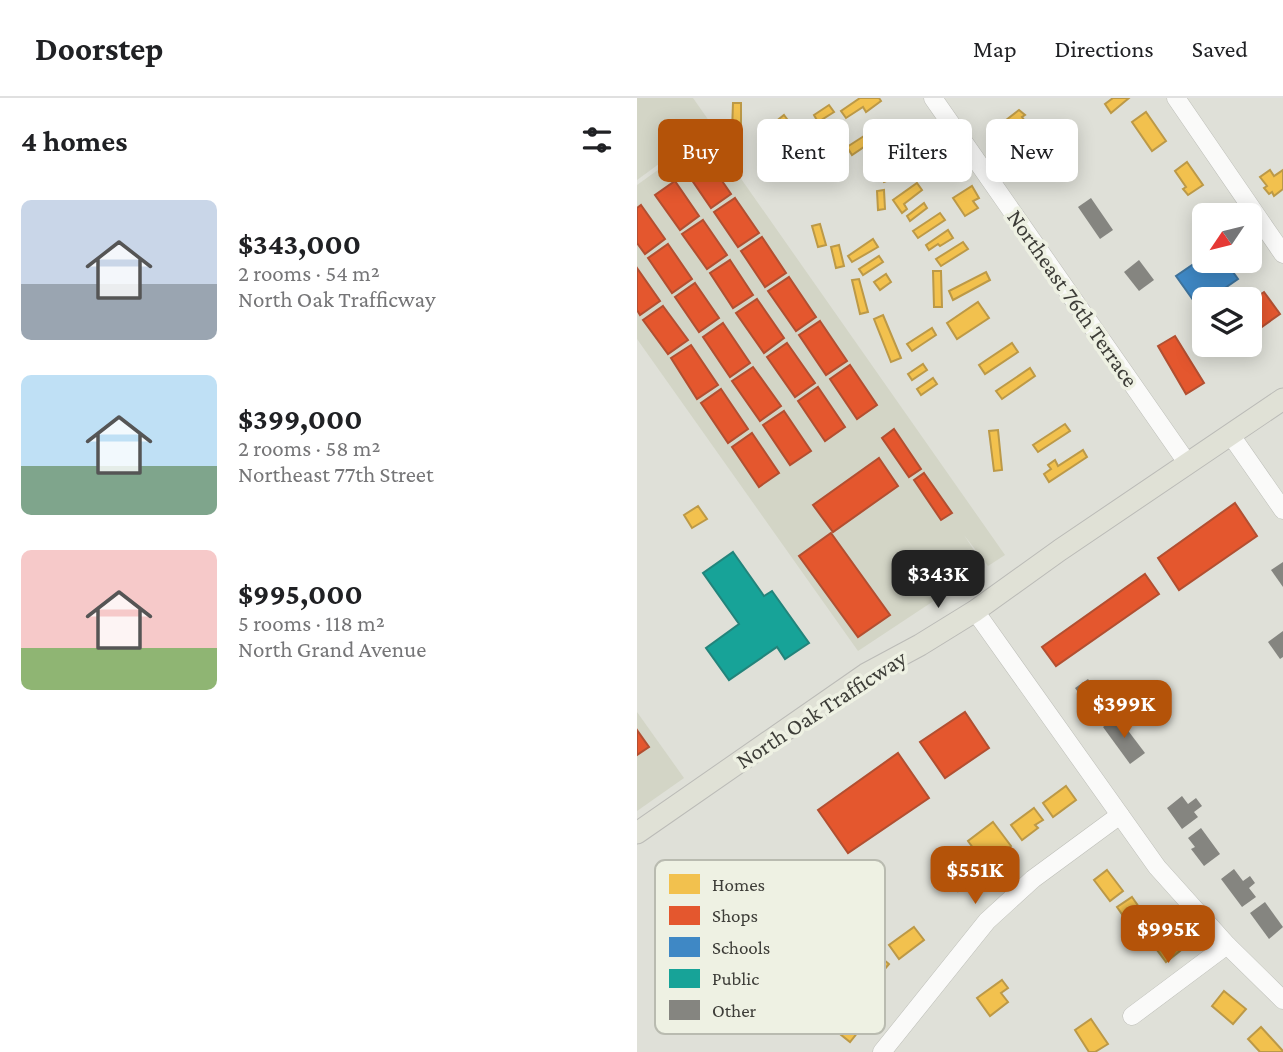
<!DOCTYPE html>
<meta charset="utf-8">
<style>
body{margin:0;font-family:"Crimson Pro",serif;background:#f2f2f2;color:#202124;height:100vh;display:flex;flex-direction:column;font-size:26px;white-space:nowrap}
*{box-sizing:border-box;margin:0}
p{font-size:23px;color:#757577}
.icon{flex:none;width:38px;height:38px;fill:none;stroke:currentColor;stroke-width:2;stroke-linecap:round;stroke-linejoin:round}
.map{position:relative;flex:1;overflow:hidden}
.side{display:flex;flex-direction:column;background:#fff;width:637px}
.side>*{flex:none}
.hud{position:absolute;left:21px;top:21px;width:520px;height:63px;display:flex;gap:14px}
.needle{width:46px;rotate:235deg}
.buttons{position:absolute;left:555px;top:105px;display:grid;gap:14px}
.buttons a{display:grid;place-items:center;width:70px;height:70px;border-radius:10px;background:#fff;box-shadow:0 4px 18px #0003;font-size:35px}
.price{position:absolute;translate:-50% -60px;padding:0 16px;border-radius:14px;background:#b45309;color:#fff;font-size:23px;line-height:46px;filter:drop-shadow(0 2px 4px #0008)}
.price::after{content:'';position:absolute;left:50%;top:42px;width:21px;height:16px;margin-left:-10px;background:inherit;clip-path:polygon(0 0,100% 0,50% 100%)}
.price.active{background:#222;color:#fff}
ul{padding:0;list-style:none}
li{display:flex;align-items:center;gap:21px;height:175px;padding:0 21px}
li span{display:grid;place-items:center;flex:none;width:196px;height:140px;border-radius:10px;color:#555}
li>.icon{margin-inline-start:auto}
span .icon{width:84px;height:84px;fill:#fffc;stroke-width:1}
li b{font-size:30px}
h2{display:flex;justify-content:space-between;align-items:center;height:84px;padding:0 21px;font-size:30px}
.tag{padding:0 24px;border-radius:10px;background:#fff;box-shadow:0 4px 18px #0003;font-size:24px;line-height:63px}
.tag.active{background:#b45309;color:#fff}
header{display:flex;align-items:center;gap:42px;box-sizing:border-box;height:98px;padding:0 35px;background:#fff;border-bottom:2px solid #e0e0e0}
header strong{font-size:33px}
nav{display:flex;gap:38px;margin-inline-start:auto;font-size:24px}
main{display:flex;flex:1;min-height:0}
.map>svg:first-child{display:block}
</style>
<header>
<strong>Doorstep</strong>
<nav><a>Map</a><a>Directions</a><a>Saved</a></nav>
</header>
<main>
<section class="side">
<h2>4 homes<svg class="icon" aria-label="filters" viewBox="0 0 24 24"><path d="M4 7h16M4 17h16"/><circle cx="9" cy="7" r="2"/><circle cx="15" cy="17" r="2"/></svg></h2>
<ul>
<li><span style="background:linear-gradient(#c9d6e8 60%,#9aa5b1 0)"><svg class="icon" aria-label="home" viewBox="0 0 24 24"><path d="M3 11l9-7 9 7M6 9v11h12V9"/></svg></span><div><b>$343,000</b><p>2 rooms · 54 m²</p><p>North Oak Trafficway</p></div></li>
<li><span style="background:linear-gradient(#bfe0f5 65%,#7fa58c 0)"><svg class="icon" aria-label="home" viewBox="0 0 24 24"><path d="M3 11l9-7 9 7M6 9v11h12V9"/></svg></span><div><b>$399,000</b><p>2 rooms · 58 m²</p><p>Northeast 77th Street</p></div></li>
<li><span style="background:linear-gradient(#f6c9c9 70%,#8fb573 0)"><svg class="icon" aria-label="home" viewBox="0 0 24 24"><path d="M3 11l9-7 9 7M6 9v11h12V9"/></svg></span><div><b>$995,000</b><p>5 rooms · 118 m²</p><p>North Grand Avenue</p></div></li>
</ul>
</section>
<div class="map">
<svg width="646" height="954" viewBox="0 0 646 954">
<rect width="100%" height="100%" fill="#dfe0d8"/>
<g fill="#d3d5c6">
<polygon points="0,0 56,0 75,27 0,82"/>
<polygon points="72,35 368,457 351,468 327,437 348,469 221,553 0,241 0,87"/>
<polygon points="0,614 47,680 0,713"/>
</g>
<g fill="#f2c14e" stroke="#bc9947" stroke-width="2">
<polygon points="223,0 242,0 244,3 229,14 226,9 209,20 204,13"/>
<polygon points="476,0 492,0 474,15 468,6"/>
<polygon points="96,5 104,5 104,33 95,33"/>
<polygon points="192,7 197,14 181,24 177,17"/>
<polygon points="382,12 388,17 385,19 391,27 377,37 375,33 371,36 364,26"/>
<polygon points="509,14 529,43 515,53 495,24"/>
<polygon points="147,17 153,25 138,37 132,29"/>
<polygon points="244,27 249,34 215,57 210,49"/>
<polygon points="156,34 159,39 142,50 139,45"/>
<polygon points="161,53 166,61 134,81 130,74"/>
<polygon points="550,64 566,87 551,97 546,91 549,89 538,73"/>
<polygon points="261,67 267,76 247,84 244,78"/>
<polygon points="633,72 637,78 646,72 646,91 637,98 635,94 632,96 627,90 630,88 623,79"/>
<polygon points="280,85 285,92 267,106 270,111 265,115 256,102"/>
<polygon points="335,88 342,100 336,103 341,110 328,118 316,100"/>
<polygon points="247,92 248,111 241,112 240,93"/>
<polygon points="287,105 290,110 273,123 270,118"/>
<polygon points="303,115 308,122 281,140 276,133"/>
<polygon points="183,126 189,147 181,149 175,128"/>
<polygon points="311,132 316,140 303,148 301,146 292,152 289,147"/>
<polygon points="236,141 241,149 215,164 211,158"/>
<polygon points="326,144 331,151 304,168 299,161"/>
<polygon points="202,147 207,168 199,170 194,149"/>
<polygon points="242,158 246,164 226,177 222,171"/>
<polygon points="296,173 304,173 305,209 297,209"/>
<polygon points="349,174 353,182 316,202 312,193"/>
<polygon points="249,176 254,184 243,192 237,184"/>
<polygon points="222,181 231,214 223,216 215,182"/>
<polygon points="341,204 352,220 320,241 310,225"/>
<polygon points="246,217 264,260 254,264 237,221"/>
<polygon points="295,230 299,237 275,253 270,246"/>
<polygon points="375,245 381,254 348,276 342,267"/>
<polygon points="286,266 290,272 275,282 271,276"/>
<polygon points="393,270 398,278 365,301 359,293"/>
<polygon points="296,280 300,286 284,297 280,291"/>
<polygon points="428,326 433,333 401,354 396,347"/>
<polygon points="361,332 365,372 357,373 352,333"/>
<polygon points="446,352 450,359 412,384 407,376 414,371 411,367 418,362 421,368"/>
<polygon points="61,408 70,421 55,430 47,417"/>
<polygon points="429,688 439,702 416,719 406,705"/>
<polygon points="397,710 406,722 398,727 401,730 385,742 374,727"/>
<polygon points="356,724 374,748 357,760 351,752 342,758 331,743"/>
<polygon points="332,762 343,776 321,793 310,779"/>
<polygon points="470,772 486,793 473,803 457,782"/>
<polygon points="495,799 511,822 496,832 480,809"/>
<polygon points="277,829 287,842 262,861 252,847"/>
<polygon points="528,833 543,853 529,864 514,844"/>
<polygon points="240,856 252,866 236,885 224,874"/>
<polygon points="365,882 371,890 364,895 371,904 353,918 340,900"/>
<polygon points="587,893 609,911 596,926 575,908"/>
<polygon points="218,907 233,919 213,944 198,932"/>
<polygon points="454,921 471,946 458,954 452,954 438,932"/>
<polygon points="624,929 646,953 646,954 623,954 611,941"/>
</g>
<g fill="#e4572e" stroke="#b24f31" stroke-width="2">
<polygon points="70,61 94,96 74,110 50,75"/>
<polygon points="38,83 62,118 43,132 18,97"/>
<polygon points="98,100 122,135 101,149 77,114"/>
<polygon points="4,107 28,141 8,156 0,145 0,110"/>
<polygon points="66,122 90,157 70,171 45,136"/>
<polygon points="125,139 149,175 128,189 104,153"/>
<polygon points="31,146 55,181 35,195 11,160"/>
<polygon points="93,162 116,197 96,210 73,175"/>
<polygon points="0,170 23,203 3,217 0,212"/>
<polygon points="152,179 179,219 159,233 131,193"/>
<polygon points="58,185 82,220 62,234 38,199"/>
<polygon points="627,194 643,216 612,238 612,204"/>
<polygon points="120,201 147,240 127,255 99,215"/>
<polygon points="26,208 51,242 31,256 6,222"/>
<polygon points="183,223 210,263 189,277 162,237"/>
<polygon points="86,225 113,265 93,279 66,239"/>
<polygon points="538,238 567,285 549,296 521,248"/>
<polygon points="150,245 178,285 158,299 130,259"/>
<polygon points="54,247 81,287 60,301 34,260"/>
<polygon points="213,267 240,307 220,321 193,281"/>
<polygon points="116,269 144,308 123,323 95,283"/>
<polygon points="181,289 208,329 188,343 161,303"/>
<polygon points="84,291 111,331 91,345 64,305"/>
<polygon points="147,313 174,353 153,367 126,327"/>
<polygon points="257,331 284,371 272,379 245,340"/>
<polygon points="115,335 142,375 122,389 95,349"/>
<polygon points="242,360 261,388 196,434 176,407"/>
<polygon points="287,375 315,415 304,422 277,382"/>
<polygon points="598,405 620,438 542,492 521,460"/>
<polygon points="194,435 253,517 221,539 162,458"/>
<polygon points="508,476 522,496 419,568 405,549"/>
<polygon points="328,614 352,650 308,680 283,644"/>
<polygon points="0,632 12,649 0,657"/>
<polygon points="261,655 292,700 211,755 181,712"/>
</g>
<polygon fill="#3f88c5" stroke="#3e729b" stroke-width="2" points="567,159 567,163 588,163 601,181 572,201 567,201 567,205 561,209 539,178"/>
<polygon fill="#17a398" stroke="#22847b" stroke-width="2" points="96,454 127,498 135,493 172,545 148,561 140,549 92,582 69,550 102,526 66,475"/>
<g fill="#858580">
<polygon points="454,100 476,132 463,141 441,109"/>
<polygon points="502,162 517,182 502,193 487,174"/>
<polygon points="646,464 646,489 634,472"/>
<polygon points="646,533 646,559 643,561 631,544"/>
<polygon points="451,581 457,589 464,584 475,600 455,614 438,590"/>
<polygon points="480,618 508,655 493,666 466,629"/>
<polygon points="545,698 551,706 559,700 565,708 557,714 561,719 545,731 530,710"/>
<polygon points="564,730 583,756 567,768 554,751 558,749 551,740"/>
<polygon points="597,771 606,783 613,778 618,785 612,790 619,799 605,809 584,781"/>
<polygon points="628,804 646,829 632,841 613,815"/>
</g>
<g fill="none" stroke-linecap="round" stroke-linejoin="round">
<g stroke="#bdbeb8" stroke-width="19">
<g id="minor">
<polyline points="296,0 551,366"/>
<polyline points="539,0 646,156"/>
<polyline points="593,336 646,412"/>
<polyline points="338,513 520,769 590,847 646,902"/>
<polyline points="495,918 590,847"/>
<polyline points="245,954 350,823 396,781 483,717"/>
</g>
</g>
<g stroke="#bbbbb7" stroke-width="23">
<polyline id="major" points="0,735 229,576 283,547 338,513 423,452 646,301"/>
</g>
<use href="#minor" stroke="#fafaf9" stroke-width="18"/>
<use href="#major" stroke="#e0e1d6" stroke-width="21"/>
</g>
<g text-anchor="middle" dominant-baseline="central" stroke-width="7" stroke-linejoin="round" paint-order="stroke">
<g font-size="23" fill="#3d3d38" stroke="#eef1e3">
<text transform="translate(436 200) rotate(55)">Northeast 76th Terrace</text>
<text transform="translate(184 611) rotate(-33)">North Oak Trafficway</text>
</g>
</g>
<rect x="18" y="762" width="230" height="174" rx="10" fill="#eef1e3" stroke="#b9bbb0" stroke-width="2"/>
<rect x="32" y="776" width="31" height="20" fill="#f2c14e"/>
<rect x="32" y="808" width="31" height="19" fill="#e4572e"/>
<rect x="32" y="839" width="31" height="20" fill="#3f88c5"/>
<rect x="32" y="871" width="31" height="19" fill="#17a398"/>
<rect x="32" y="902" width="31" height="20" fill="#858580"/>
<g font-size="19" fill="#3d3d38">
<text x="75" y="793">Homes</text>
<text x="75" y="824">Shops</text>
<text x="75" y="856">Schools</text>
<text x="75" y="887">Public</text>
<text x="75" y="919">Other</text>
</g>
</svg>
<div class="buttons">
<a><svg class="needle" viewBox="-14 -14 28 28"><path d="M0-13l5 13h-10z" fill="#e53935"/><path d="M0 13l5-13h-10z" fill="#757577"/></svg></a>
<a><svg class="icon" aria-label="layers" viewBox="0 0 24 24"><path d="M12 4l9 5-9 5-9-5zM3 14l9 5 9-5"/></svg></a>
</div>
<b class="price active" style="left:301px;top:512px">$343K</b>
<b class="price" style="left:487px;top:642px">$399K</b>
<b class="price" style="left:338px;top:808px">$551K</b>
<b class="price" style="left:531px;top:867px">$995K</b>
<div class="hud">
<a class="tag active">Buy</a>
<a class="tag">Rent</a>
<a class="tag">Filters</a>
<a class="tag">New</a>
</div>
</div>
</main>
